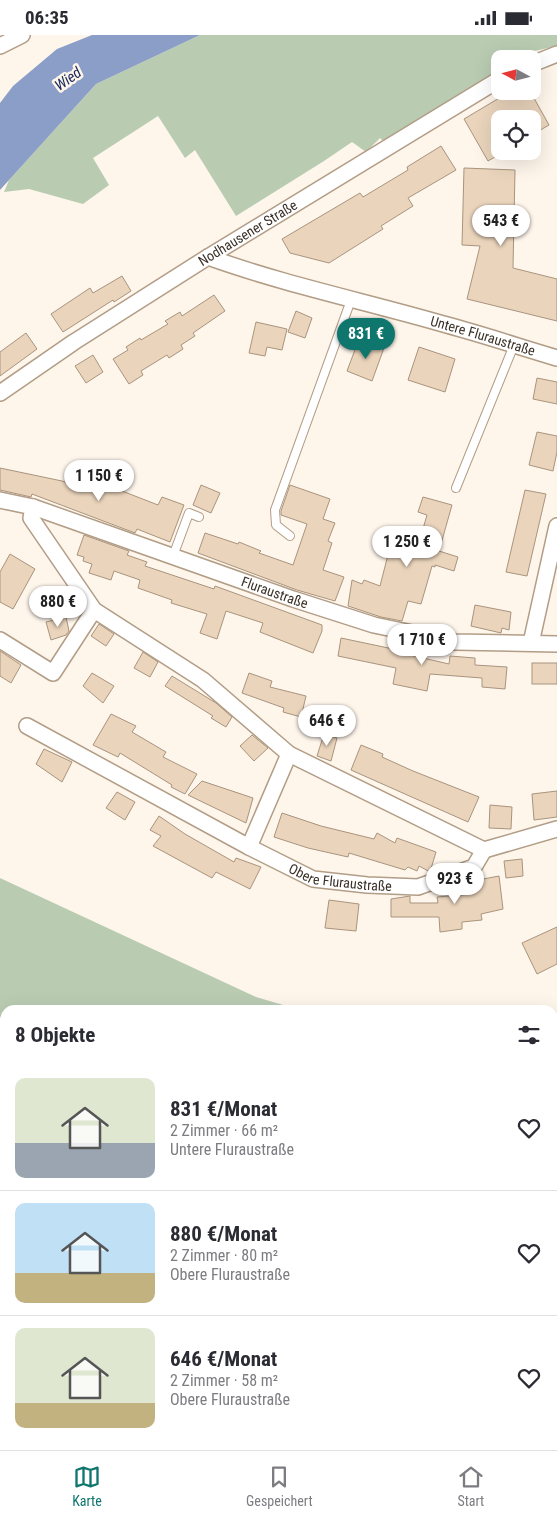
<!DOCTYPE html>
<html lang="de">
<meta charset="utf-8">
<style>
body{margin:0;font-family:"Roboto Condensed",sans-serif;background:#f2f2f3;color:#2b2b33;height:100vh;display:flex;flex-direction:column;font-size:19px;white-space:nowrap}
*{box-sizing:border-box;margin:0}
p{font-size:16px;color:#7c7c81}
.icon{flex:none;width:28px;height:28px;fill:none;stroke:currentColor;stroke-width:2;stroke-linecap:round;stroke-linejoin:round}
.map{position:relative;flex:1;overflow:hidden}
.details{position:absolute;left:0px;top:970px;width:558px;height:445px;display:flex;flex-direction:column;background:#fff;border-radius:15px 15px 0 0;box-shadow:0 5px 20px #0002}
.details>*{flex:none}
.needle{width:32px;rotate:277deg}
.controls{position:absolute;left:491px;top:15px;display:grid;gap:10px}
.controls a{display:grid;place-items:center;width:50px;height:50px;border-radius:10px;background:#fff;box-shadow:0 5px 20px #0002;font-size:25px}
.price{position:absolute;translate:-50% -42px;padding:0 11px;border-radius:18px;background:#fff;color:#222;font-size:16px;line-height:32px;filter:drop-shadow(0 1px 2px #0008)}
.price::after{content:'';position:absolute;left:50%;top:30px;width:15px;height:11px;margin-left:-8px;background:inherit;clip-path:polygon(0 0,100% 0,50% 100%)}
.price.selected{background:#0f766e;color:#fff}
ul{padding:0;list-style:none}
li{display:flex;align-items:center;gap:15px;height:125px;padding:0 15px}
li+li{border-top:1px solid #e1e1e2}
li span{display:grid;place-items:center;flex:none;width:140px;height:100px;border-radius:10px;color:#555}
li>.icon{margin-inline-start:auto}
span .icon{width:60px;height:60px;fill:#fffc;stroke-width:1}
li b{font-size:21px}
h2{display:flex;justify-content:space-between;align-items:center;height:60px;padding:0 15px;font-size:21px}
.status{display:flex;justify-content:space-between;align-items:center;height:35px;padding:0 25px;background:#fff;direction:ltr}
.status svg{height:14px;fill:currentColor}
.tab-bar{display:flex;justify-content:space-around;align-items:center;height:70px;border-top:1px solid #e1e1e2;background:#fff;font-size:14px;color:#7c7c81}
.tab-bar a{display:grid;justify-items:center;gap:2px}
.tab-bar .selected{color:#0f766e}
.map>svg:first-child{display:block}
</style>
<div class="status"><b>06:35</b><svg viewBox="0 0 49 12"><path d="M0 12V9h3v3zM5 12V6h3v6zM10 12V3h3v9zM15 12V0h3v12zM26 1h20v11H26zM47 4h2v5h-2z"/></svg></div>
<div class="map">
<svg width="557" height="1415" viewBox="0 0 557 1415">
<rect width="100%" height="100%" fill="#fef5eb"/>
<g fill="#b9ccb2">
<polygon points="200,0 557,0 557,11 530,17 519,24 500,24 500,35 383,106 380,103 366,117 352,107 324,126 236,181 195,115 185,123 158,81 93,123 109,150 83,169 29,154 4,157 9,145 96,49"/>
<polygon points="0,843 256,962 300,975 5,975 5,1410 552,1410 553,1317 557,1321 557,1415 0,1415"/>
</g>
<polygon fill="#8b9ec8" points="92,0 200,0 96,49 0,155 0,68 13,51 57,14"/>
<g fill="#ead4bc" stroke="#a9947e">
<polygon points="511,56 530,56 549,90 532,100 532,84 500,84 500,119 488,126 464,84"/>
<polygon points="441,111 456,135 408,163 413,171 381,191 383,194 329,228 290,218 282,204 360,158 363,162 408,135 407,132"/>
<polygon points="464,133 515,135 513,233 557,244 557,286 467,264 480,211 462,210"/>
<polygon points="122,241 131,256 114,267 113,265 63,297 51,279 90,253 93,258"/>
<polygon points="214,260 225,276 193,298 195,301 181,310 183,314 169,323 167,320 141,336 143,340 129,349 113,324 128,315 126,312 140,303 141,305 168,289 165,286 180,277 182,281"/>
<polygon points="296,276 312,283 305,303 288,297"/>
<polygon points="256,287 287,294 282,315 267,312 265,321 249,318"/>
<polygon points="26,298 37,314 0,341 0,317"/>
<polygon points="359,304 384,313 372,346 347,336"/>
<polygon points="419,312 455,324 445,357 408,345"/>
<polygon points="93,320 103,337 86,348 75,331"/>
<polygon points="537,343 557,347 557,369 533,364"/>
<polygon points="537,397 557,401 557,417 553,436 529,430"/>
<polygon points="0,433 62,446 77,451 81,440 158,470 162,462 184,470 170,507 137,494 135,498 32,459 31,462 0,455"/>
<polygon points="201,450 220,458 211,478 193,470"/>
<polygon points="290,450 330,464 323,484 335,488 328,506 332,508 323,535 344,542 335,566 297,555 198,518 205,498 238,509 239,507 261,516 259,518 293,530 307,489 281,480 281,476"/>
<polygon points="525,455 546,459 527,541 506,537"/>
<polygon points="423,462 452,470 439,516 458,522 454,536 435,530 435,532 432,531 421,569 408,566 402,586 381,582 348,571 352,545 362,549 364,545 380,551 392,504 418,511 427,480 418,477"/>
<polygon points="84,500 129,516 127,520 147,527 145,531 214,554 215,551 322,590 322,596 313,618 260,597 263,588 226,576 217,604 200,598 207,579 171,568 172,565 138,553 140,545 114,536 111,545 89,538 92,529 83,526 84,522 77,520"/>
<polygon points="10,519 35,534 13,574 0,567 0,537"/>
<polygon points="475,570 511,577 509,595 502,593 501,598 471,591"/>
<polygon points="66,582 69,596 66,600 51,605 46,587"/>
<polygon points="99,589 114,599 106,611 91,601"/>
<polygon points="341,603 393,614 393,616 449,629 450,621 475,623 475,630 507,632 505,654 482,652 482,643 430,639 427,656 393,649 396,633 338,621"/>
<polygon points="0,616 21,630 11,648 0,641"/>
<polygon points="143,617 158,627 150,642 134,633"/>
<rect x="532" y="628" width="25" height="21"/>
<polygon points="92,638 114,651 103,668 83,651"/>
<polygon points="249,638 272,646 270,652 306,661 301,682 283,677 284,673 242,658"/>
<polygon points="172,641 216,668 232,682 226,692 211,683 213,681 165,651"/>
<polygon points="111,679 136,691 132,697 166,717 163,722 197,739 185,759 171,752 172,750 120,718 118,722 93,710"/>
<polygon points="324,699 337,703 331,726 317,721"/>
<polygon points="252,700 268,713 254,726 240,711"/>
<polygon points="361,710 383,719 382,722 413,736 479,762 468,787 351,735"/>
<polygon points="44,714 72,727 62,747 36,729"/>
<polygon points="202,746 253,763 246,788 188,760"/>
<polygon points="557,756 557,782 534,785 532,759"/>
<polygon points="117,757 135,767 125,785 106,773"/>
<polygon points="490,770 512,772 511,794 489,793"/>
<polygon points="282,778 321,791 374,804 377,798 395,808 397,803 436,817 430,837 419,831 417,836 408,832 405,835 349,818 348,822 308,813 274,802"/>
<polygon points="159,781 185,799 234,827 236,823 261,832 250,854 216,837 212,843 153,811 161,801 150,795"/>
<polygon points="522,824 523,841 506,843 504,826"/>
<polygon points="499,841 503,874 481,879 482,885 462,887 462,894 440,897 439,882 391,882 391,864 410,861 410,868 438,868 437,862 471,859 460,853 477,850 478,845"/>
<polygon points="329,865 359,869 356,896 325,893"/>
<polygon points="557,892 557,929 537,939 522,908"/>
</g>
<g fill="none" stroke-linecap="round" stroke-linejoin="round">
<g stroke="#b29d86" stroke-width="10">
<g id="lane">
<polyline points="456,453 514,310"/>
<polyline points="290,501 276,490 275,475 351,265"/>
<polyline points="173,521 189,478 199,482"/>
</g>
</g>
<g stroke="#b29d86" stroke-width="18">
<g id="street">
<polyline points="0,11 22,0"/>
<polyline points="532,29 557,19"/>
<path id="s1" d="M 208,222 C 286,250 368,267 447,290 C 484,300 520,312 557,323"/>
<path id="s2" d="M 0,358 L 74,307 L 208,222 L 500,44"/>
<path id="s3" d="M 0,465 L 33,472 L 293,564 L 374,590 L 455,607 L 557,609"/>
<polyline points="33,472 31,483 94,575 203,645 289,719 484,815 557,794"/>
<polyline points="0,605 53,638 94,575"/>
<polyline points="531,608 557,491"/>
<path id="s4" d="M 27,691 L 249,812 L 313,844 L 367,850 L 418,852 L 474,832 L 484,815"/>
<polyline points="249,812 289,719"/>
</g>
</g>
<use href="#lane" stroke="#fff" stroke-width="8"/>
<use href="#street" stroke="#fff" stroke-width="15"/>
</g>
<g text-anchor="middle" dominant-baseline="central" stroke-width="5" stroke-linejoin="round" paint-order="stroke">
<g font-size="14" fill="#3a3128" stroke="#fef5eb">
<text stroke="none"><textPath href="#s2" startOffset="295">Nodhausener Straße</textPath></text>
<text stroke="none"><textPath href="#s1" startOffset="286">Untere Fluraustraße</textPath></text>
<text stroke="none"><textPath href="#s3" startOffset="290">Fluraustraße</textPath></text>
<text stroke="none"><textPath href="#s4" startOffset="351">Obere Fluraustraße</textPath></text>
</g>
<g font-size="15" font-style="italic" fill="#122659" stroke="#fef5eb">
<text transform="translate(68 44) rotate(-35)">Wied</text>
</g>
</g>
</svg>
<div class="controls">
<a><svg class="needle" viewBox="-14 -14 28 28"><path d="M0-13l5 13h-10z" fill="#e53935"/><path d="M0 13l5-13h-10z" fill="#7c7c81"/></svg></a>
<a><svg class="icon" aria-label="locate" viewBox="0 0 24 24"><circle cx="12" cy="12" r="6"/><path d="M12 2v4M12 18v4M2 12h4M18 12h4"/></svg></a>
</div>
<b class="price" style="left:501px;top:212px">543 €</b>
<b class="price selected" style="left:366px;top:325px">831 €</b>
<b class="price" style="left:99px;top:467px">1 150 €</b>
<b class="price" style="left:407px;top:533px">1 250 €</b>
<b class="price" style="left:58px;top:593px">880 €</b>
<b class="price" style="left:422px;top:631px">1 710 €</b>
<b class="price" style="left:327px;top:712px">646 €</b>
<b class="price" style="left:455px;top:870px">923 €</b>
<section class="details">
<h2>8 Objekte<svg class="icon" aria-label="filters" viewBox="0 0 24 24"><path d="M4 7h16M4 17h16"/><circle cx="9" cy="7" r="2"/><circle cx="15" cy="17" r="2"/></svg></h2>
<ul>
<li><span style="background:linear-gradient(#dfe7d0 65%,#9aa5b1 0)"><svg class="icon" aria-label="home" viewBox="0 0 24 24"><path d="M3 11l9-7 9 7M6 9v11h12V9"/></svg></span><div><b>831 €/Monat</b><p>2 Zimmer · 66 m²</p><p>Untere Fluraustraße</p></div><svg class="icon" aria-label="heart" viewBox="0 0 24 24"><path d="M12 20l-8-8c-3-5 5-10 8-4 3-6 11-1 8 4z"/></svg></li>
<li><span style="background:linear-gradient(#bfe0f5 70%,#c2b280 0)"><svg class="icon" aria-label="home" viewBox="0 0 24 24"><path d="M3 11l9-7 9 7M6 9v11h12V9"/></svg></span><div><b>880 €/Monat</b><p>2 Zimmer · 80 m²</p><p>Obere Fluraustraße</p></div><svg class="icon" aria-label="heart" viewBox="0 0 24 24"><path d="M12 20l-8-8c-3-5 5-10 8-4 3-6 11-1 8 4z"/></svg></li>
<li><span style="background:linear-gradient(#dfe7d0 75%,#c2b280 0)"><svg class="icon" aria-label="home" viewBox="0 0 24 24"><path d="M3 11l9-7 9 7M6 9v11h12V9"/></svg></span><div><b>646 €/Monat</b><p>2 Zimmer · 58 m²</p><p>Obere Fluraustraße</p></div><svg class="icon" aria-label="heart" viewBox="0 0 24 24"><path d="M12 20l-8-8c-3-5 5-10 8-4 3-6 11-1 8 4z"/></svg></li>
</ul>
</section>
</div>
<nav class="tab-bar">
<a class="selected"><svg class="icon" aria-label="map" viewBox="0 0 24 24"><path d="M3 6l6-2 6 2 6-2v14l-6 2-6-2-6 2zM9 4v14M15 6v14"/></svg>Karte</a>
<a><svg class="icon" aria-label="saved" viewBox="0 0 24 24"><path d="M7 4h10v16l-5-4-5 4z"/></svg>Gespeichert</a>
<a><svg class="icon" aria-label="home" viewBox="0 0 24 24"><path d="M3 11l9-7 9 7M6 9v11h12V9"/></svg>Start</a>
</nav>
